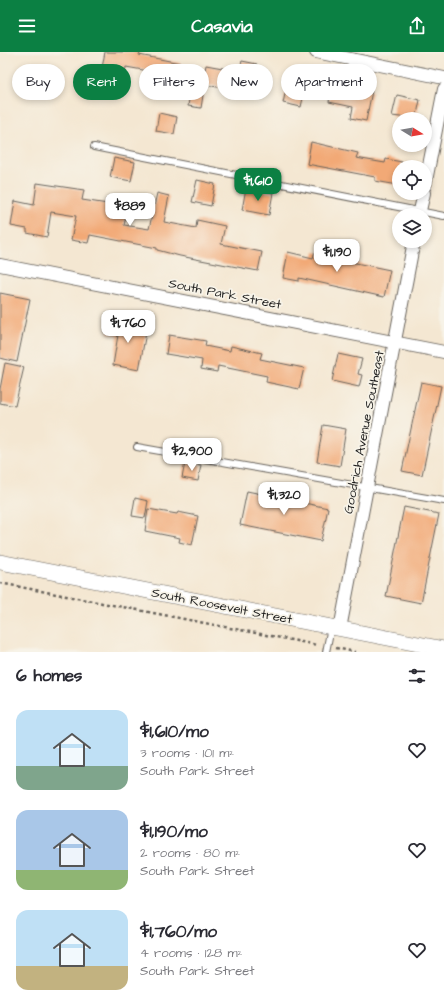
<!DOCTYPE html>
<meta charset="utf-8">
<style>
body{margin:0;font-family:"Architects Daughter",sans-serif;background:#f7f7f7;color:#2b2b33;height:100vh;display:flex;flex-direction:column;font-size:15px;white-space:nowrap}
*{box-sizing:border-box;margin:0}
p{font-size:13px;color:#7c7c81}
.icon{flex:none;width:22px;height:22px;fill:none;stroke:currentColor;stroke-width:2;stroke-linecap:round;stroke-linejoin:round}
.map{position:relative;height:600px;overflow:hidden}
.sheet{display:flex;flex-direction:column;background:#fff;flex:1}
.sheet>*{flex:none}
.top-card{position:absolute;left:12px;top:12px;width:420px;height:36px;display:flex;gap:8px}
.needle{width:26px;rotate:101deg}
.fabs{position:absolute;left:392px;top:60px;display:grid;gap:8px}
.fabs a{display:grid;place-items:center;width:40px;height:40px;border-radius:50%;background:#fff;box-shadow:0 2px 6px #0003;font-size:20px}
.price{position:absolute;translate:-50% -34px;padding:0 9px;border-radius:8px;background:#fff;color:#222;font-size:13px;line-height:26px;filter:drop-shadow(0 1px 2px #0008)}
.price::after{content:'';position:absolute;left:50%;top:24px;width:12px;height:9px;margin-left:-6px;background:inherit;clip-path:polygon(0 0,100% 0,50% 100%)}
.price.selected{background:#0b8043;color:#fff}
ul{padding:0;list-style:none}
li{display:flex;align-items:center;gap:12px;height:100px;padding:0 16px}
li span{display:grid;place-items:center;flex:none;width:112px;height:80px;border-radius:12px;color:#555}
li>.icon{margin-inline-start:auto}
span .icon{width:48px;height:48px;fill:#fffc;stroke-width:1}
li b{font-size:17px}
h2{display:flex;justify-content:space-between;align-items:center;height:48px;padding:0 16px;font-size:17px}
.chip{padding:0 14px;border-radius:18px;background:#fff;box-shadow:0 2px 6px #0003;font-size:14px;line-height:36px}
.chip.selected{background:#0b8043;color:#fff}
header{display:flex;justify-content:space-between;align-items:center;height:52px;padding:0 16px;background:#0b8043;color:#fff;font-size:18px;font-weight:700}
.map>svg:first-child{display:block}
</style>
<header><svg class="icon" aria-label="menu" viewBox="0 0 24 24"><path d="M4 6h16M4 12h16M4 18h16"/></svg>Casavia<svg class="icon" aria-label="share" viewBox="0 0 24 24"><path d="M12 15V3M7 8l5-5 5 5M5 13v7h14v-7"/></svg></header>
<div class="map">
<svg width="444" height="600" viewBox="0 0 444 600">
<rect width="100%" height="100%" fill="#f7f3e8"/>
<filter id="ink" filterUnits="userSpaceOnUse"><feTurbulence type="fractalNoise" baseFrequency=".025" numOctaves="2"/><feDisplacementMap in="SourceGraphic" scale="8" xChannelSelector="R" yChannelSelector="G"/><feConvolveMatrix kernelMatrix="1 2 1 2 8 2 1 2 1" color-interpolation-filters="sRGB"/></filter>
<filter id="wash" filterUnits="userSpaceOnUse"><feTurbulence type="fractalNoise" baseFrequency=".012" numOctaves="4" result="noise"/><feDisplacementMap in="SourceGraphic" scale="16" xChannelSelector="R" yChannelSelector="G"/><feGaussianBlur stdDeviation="0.9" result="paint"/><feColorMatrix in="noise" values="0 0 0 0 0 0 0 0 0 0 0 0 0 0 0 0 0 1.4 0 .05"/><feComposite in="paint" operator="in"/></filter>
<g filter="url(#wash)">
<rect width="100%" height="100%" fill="#f4e7d2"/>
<g id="blocks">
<g fill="#f2a976">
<polygon points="105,0 140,0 139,3 180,11 176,31 159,28 160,21 126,15 125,20 102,16"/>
<polygon points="242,9 257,12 252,35 228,30 227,37 202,32 206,13 239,19"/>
<polygon points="289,24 307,28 301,55 283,51"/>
<polygon points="332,31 372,39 366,69 351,66 353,55 329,50"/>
<polygon points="191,35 204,37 201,56 188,54"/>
<polygon points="397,43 420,48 416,67 392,64"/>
<polygon points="159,61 177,65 174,82 156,79"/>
<polygon points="311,90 358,101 356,106 385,111 386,107 402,110 401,115 399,115 398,133 375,129 375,125 307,112"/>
<polygon points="114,106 135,110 131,129 110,125"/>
<polygon points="197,128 215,132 211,154 192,150"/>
<polygon points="37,131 84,138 82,148 108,152 109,148 129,153 124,173 149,177 157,141 169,144 164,170 196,176 197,168 225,174 221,192 262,200 258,219 180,204 157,198 157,196 90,183 88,191 71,188 76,164 51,160 47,185 27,181 27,177 11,174 15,149 34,153"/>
<polygon points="246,136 273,141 269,163 242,158"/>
<polygon points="288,200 313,206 315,200 342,206 341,208 390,218 384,245 299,226 299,229 283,226"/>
<polygon points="0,241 30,247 17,310 0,306"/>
<polygon points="111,268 147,275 139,318 113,313 118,283 108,281"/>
<polygon points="169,283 206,289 205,294 230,299 231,294 262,301 260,307 304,316 299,337 266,330 267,324 218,314 217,320 201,317 202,308 166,302"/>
<polygon points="338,302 362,307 358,322 362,323 359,335 332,329"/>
<polygon points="5,311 24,315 15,354 0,351 0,337"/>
<polygon points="421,330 441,334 422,423 402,419"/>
<polygon points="323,373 346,377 340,414 317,410"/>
<polygon points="185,411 201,413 198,429 182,426"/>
<polygon points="247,439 328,456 321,489 240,473"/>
<polygon points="135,446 148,449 145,466 132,464"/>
<polygon points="404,455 439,462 421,551 386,544"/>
<polygon points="148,457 177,462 178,460 198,464 192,493 179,490 180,486 145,479"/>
</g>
</g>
</g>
<g filter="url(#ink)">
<use href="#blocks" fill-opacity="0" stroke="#68635c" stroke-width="1"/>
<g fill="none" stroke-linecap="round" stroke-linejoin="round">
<g stroke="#68635c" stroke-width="8">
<g id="service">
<polyline points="94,95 444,164"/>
<polyline points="137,395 444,449"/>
<polyline points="326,600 331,575"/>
</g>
</g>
<g stroke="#68635c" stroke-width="14">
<g id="minor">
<polyline points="316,0 444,26"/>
<polyline points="425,134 444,37"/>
<polyline points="419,163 424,141"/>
<polyline points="0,213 444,300"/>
<polyline points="340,577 414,189"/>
</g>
</g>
<g stroke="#68635c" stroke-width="16">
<polyline id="tertiary" points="0,510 444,597"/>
</g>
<g stroke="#68635c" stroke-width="2.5" stroke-dasharray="3 3" stroke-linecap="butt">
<polyline points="0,531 317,593"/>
<polyline points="336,596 355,600"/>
</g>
<use href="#service" stroke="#fff" stroke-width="6"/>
<use href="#minor" stroke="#fff" stroke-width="12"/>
<use href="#tertiary" stroke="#fff" stroke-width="15"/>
</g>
</g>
<g text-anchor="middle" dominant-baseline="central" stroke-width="3.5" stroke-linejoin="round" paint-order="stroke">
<g font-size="13" fill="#1c1c1c" stroke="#f7f3e8">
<text transform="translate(225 242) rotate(11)">South Park Street</text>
<text transform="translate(364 380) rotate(-79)">Goodrich Avenue Southeast</text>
<text transform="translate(222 554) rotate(11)">South Roosevelt Street</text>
</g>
</g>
</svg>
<div class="fabs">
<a><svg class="needle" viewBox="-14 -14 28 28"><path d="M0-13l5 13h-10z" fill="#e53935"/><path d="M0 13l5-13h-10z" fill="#7c7c81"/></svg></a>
<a><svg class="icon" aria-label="locate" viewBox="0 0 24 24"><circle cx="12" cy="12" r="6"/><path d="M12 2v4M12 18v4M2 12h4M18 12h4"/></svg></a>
<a><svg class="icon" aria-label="layers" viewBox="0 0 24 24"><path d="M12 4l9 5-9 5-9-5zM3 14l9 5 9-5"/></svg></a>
</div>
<b class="price selected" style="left:258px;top:150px">$1,610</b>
<b class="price" style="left:130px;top:175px">$889</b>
<b class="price" style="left:337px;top:221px">$1,190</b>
<b class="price" style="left:128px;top:292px">$1,760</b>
<b class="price" style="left:192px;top:420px">$2,900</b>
<b class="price" style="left:284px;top:464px">$1,320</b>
<div class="top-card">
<a class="chip">Buy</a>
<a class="chip selected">Rent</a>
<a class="chip">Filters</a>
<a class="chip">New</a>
<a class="chip">Apartment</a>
</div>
</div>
<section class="sheet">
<h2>6 homes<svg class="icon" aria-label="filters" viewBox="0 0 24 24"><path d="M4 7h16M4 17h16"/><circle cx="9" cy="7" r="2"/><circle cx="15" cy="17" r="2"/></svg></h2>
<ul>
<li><span style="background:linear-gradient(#bfe0f5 70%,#7fa58c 0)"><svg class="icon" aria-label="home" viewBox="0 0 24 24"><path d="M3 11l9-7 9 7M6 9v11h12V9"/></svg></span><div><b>$1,610/mo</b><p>3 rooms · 101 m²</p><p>South Park Street</p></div><svg class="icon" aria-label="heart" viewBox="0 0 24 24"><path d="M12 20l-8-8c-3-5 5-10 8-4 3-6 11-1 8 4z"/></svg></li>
<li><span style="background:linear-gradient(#a9c7e8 75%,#8fb573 0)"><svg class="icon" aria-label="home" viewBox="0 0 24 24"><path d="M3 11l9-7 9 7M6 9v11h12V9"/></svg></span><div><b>$1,190/mo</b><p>2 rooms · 80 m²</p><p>South Park Street</p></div><svg class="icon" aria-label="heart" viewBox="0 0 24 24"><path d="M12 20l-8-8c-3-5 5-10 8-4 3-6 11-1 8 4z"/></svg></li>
<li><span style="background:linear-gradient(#bfe0f5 70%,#c2b280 0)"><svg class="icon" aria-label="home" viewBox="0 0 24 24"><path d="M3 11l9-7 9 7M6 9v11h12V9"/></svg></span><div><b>$1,760/mo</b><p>4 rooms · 128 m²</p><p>South Park Street</p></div><svg class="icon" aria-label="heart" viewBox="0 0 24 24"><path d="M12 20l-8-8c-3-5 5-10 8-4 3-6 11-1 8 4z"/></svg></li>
</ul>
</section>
